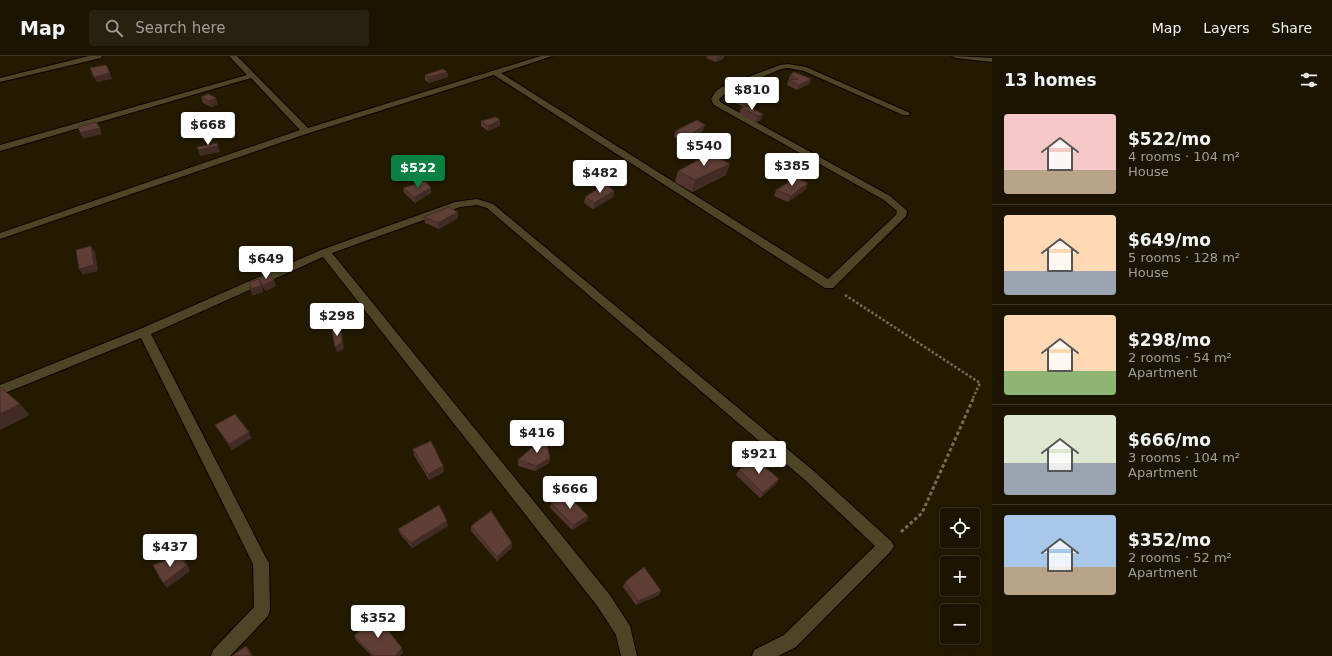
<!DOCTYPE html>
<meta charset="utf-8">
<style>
body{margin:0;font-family:"DejaVu Sans",sans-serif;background:#27210f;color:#f1f3f6;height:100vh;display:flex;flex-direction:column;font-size:15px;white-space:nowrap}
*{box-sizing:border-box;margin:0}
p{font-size:13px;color:#9f9e99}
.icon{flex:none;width:22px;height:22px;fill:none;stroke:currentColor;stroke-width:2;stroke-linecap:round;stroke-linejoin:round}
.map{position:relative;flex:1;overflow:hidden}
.details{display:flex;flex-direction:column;background:#1a1400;width:340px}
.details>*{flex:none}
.controls{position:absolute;left:940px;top:452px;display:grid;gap:8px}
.controls a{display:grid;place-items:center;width:40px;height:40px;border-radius:4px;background:#1a1400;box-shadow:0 2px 10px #0003,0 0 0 1px #383322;font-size:20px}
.price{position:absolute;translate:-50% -34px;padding:0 9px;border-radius:4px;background:#fff;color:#222;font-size:13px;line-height:26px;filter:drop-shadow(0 1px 2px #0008)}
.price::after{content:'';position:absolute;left:50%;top:24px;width:12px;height:9px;margin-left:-6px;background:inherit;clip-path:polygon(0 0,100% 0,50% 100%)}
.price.selected{background:#0b8043;color:#fff}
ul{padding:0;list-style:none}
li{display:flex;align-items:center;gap:12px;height:100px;padding:0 12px}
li+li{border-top:1px solid #383322}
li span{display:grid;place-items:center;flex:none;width:112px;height:80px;border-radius:4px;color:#555}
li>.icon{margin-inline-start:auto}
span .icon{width:48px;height:48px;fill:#fffc;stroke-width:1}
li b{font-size:17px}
h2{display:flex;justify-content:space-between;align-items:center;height:48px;padding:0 12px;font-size:17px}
header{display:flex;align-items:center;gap:24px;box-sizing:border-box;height:56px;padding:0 20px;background:#1a1400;border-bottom:1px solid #383322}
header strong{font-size:19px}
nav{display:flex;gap:22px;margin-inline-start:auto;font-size:14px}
.search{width:280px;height:36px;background:#27210f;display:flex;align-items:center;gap:10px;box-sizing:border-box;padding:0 14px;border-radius:4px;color:#9f9e99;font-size:15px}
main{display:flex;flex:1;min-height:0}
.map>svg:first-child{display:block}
</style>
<header>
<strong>Map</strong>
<div class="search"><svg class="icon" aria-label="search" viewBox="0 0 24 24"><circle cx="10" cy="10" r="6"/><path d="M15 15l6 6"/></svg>Search here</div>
<nav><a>Map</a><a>Layers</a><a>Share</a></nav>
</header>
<main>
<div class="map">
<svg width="992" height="600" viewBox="0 0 992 600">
<rect width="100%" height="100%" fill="#231a00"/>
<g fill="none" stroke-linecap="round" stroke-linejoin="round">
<g stroke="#0c0500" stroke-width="2">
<g id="street">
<polygon points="89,0 102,0 101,2 0,26 0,22"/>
<polygon points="229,0 237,0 308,72 541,0 552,0 501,17 828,223 896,159 897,155 884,144 714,49 711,43 716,35 722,31 780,9 788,8 806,11 910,57 909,59 903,59 804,15 788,12 781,13 728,35 719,43 720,46 890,140 905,153 907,155 906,160 833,232 825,232 494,19 309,77 0,183 0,177 300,74 251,22 0,95 0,89 247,19"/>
<polygon points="952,0 992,2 992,6 956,2"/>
<polygon points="477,143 493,148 815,416 891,485 894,490 891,495 796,591 778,600 752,600 754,594 784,579 875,490 805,424 487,152 477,149 460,151 332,197 610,539 630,570 637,600 621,600 616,579 598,551 323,201 151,278 266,502 269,507 270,554 268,560 230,600 211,600 213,594 254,551 253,508 141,282 0,339 0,329 140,273 321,194 455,146"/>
</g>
</g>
<polyline stroke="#746d56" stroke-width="2.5" stroke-dasharray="2.5 2" stroke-linecap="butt" points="845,239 980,327 973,342"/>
<polyline stroke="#746d56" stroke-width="3" stroke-dasharray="3.5 2.5" stroke-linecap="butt" points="901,476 922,457 974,341"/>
<use href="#street" fill="#4e4526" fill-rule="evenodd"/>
</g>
<g fill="#51352e">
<polygon points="707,0 724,0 723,3 716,6 706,2"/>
<polygon points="447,16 448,21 429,27 425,24 425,19"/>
<polygon points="790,19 811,23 809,28 797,34 787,29"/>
<polygon points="728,38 754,42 752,48 749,50 761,64 756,66 739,58 741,52 744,51 727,43"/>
<polygon points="201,41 218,48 211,51 203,47"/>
<polygon points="500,64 500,70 488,75 481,70 481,65"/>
<polygon points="675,75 703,75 686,86 674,81"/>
<polygon points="678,115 726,119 692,136 675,126"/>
<polygon points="403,132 431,137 415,147 404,137"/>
<polygon points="806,133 788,146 774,140 776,134"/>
<polygon points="614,135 613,141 593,153 584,147 585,141"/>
<polygon points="424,161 458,162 439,173 425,167"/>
<polygon points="259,223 276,230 266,235 261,229 263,236 253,239 250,233"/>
<polygon points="215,369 251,382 232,394"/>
<polygon points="413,393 443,410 444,416 429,424 414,399"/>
<polygon points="550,402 549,407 535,415 518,410 518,404"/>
<polygon points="739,414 776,428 760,442 736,419"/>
<polygon points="551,447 588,460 587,465 572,474 550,452"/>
<polygon points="448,470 412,492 400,478 398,473"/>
<polygon points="471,470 512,487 512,492 497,505 471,475"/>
<polygon points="625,526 659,539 636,549 623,531"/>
<polygon points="354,580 403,596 400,600 372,600 356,584"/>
</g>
<g fill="#422b25">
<polygon points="717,0 724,0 723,3 716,6"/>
<polygon points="447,16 448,21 429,27 429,21"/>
<polygon points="110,17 112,23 97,26 94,21"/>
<polygon points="811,23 809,28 797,34 799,29"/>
<polygon points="216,42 218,48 211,51 209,45"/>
<polygon points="754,42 752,48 746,52 748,46"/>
<polygon points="763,58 761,64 756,66 758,60"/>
<polygon points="500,64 500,70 488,75 488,70"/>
<polygon points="705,69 703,75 686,86 688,80"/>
<polygon points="100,72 102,78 83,83 80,77"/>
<polygon points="218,90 220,96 200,100 198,94"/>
<polygon points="730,108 726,119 692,136 695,124"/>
<polygon points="808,127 806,133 788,146 791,140"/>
<polygon points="431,132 431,137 415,147 414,141"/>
<polygon points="614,135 613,141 593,153 594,147"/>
<polygon points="458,156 458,162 439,173 438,167"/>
<polygon points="91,190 95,196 98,215 83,219 79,213"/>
<polygon points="259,223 263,236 253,239 250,233"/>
<polygon points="274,224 276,230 266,235 263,229"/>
<polygon points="340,270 342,276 344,293 337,296 335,291"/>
<polygon points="20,348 30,359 0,374 0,358"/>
<polygon points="249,376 251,382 232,394 229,388"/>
<polygon points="550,402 549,407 535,415 536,410"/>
<polygon points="443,410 444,416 429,424 428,418"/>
<polygon points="779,423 776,428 760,442 763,437"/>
<polygon points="588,460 587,465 572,474 573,469"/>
<polygon points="447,465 448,470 412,492 411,487"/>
<polygon points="512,487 512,492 497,505 497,501"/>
<polygon points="181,499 185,504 190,515 167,532 163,527"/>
<polygon points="661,535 659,539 636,549 638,545"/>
<polygon points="246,590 250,594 253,600 251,600"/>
<polygon points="402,592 403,596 400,600 395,600"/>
</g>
<g fill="#5e3e35" stroke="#422b25">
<polygon points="106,9 110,17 94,21 90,12"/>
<polygon points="443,13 447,16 429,21 425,19"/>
<polygon points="794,16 811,23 799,29 789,24 798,23 790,19"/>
<polygon points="738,34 754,42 748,46 728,38"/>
<polygon points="208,38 216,42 209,45 201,41"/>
<polygon points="747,50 763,58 758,60 741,52"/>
<polygon points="496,61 500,64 488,70 481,65"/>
<polygon points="697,64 705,69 688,80 675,75"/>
<polygon points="96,66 100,72 80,77 78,71"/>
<polygon points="217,87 218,90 198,94 197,91"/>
<polygon points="711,97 730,108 695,124 678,115"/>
<polygon points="796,122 808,127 791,140 776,134"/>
<polygon points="425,125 431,132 414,141 403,132"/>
<polygon points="606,128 614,135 594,147 585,141"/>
<polygon points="449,151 458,156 438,167 424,161"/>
<polygon points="91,190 94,209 79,213 76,194"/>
<polygon points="269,218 274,224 263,229 259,223"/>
<polygon points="259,223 261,230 250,233 250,226"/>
<polygon points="340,270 342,287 335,291 332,275"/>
<polygon points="0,331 20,348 0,358"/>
<polygon points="235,358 249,376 229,388 215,369"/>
<polygon points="545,380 550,402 536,410 518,404"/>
<polygon points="431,385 443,410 428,418 413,393"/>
<polygon points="753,401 779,423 763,437 739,414"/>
<polygon points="569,441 588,460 573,469 551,447"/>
<polygon points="439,449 447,465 411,487 398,473"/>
<polygon points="491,455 512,487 497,501 471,470"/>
<polygon points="181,499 186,510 163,527 153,509"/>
<polygon points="644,511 661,535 638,545 625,526"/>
<polygon points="376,560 402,592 395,600 374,600 354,580"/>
<polygon points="246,590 251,600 232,600"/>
</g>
</svg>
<div class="controls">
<a><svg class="icon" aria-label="locate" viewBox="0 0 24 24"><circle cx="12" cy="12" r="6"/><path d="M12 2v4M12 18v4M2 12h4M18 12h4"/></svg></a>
<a>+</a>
<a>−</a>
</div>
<b class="price" style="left:752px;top:55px">$810</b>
<b class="price" style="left:208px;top:90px">$668</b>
<b class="price" style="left:704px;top:111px">$540</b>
<b class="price" style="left:792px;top:131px">$385</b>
<b class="price selected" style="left:418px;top:133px">$522</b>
<b class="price" style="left:600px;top:138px">$482</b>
<b class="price" style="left:266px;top:224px">$649</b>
<b class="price" style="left:337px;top:281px">$298</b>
<b class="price" style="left:537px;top:398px">$416</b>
<b class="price" style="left:759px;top:419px">$921</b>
<b class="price" style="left:570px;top:454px">$666</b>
<b class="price" style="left:170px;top:512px">$437</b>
<b class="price" style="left:378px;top:583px">$352</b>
</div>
<section class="details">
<h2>13 homes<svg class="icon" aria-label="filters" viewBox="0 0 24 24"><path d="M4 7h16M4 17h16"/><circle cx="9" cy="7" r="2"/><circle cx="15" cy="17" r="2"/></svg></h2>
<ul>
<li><span style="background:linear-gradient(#f6c9c9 70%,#b9a48a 0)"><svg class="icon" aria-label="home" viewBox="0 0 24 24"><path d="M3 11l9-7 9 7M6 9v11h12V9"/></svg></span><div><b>$522/mo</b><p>4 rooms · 104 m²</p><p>House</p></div></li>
<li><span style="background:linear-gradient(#ffd9b3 70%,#9aa5b1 0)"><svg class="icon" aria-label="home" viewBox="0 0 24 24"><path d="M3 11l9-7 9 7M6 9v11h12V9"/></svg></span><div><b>$649/mo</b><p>5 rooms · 128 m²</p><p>House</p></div></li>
<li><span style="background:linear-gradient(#ffd9b3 70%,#8fb573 0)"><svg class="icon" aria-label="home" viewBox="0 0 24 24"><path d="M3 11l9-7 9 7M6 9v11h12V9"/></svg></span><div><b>$298/mo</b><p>2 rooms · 54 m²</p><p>Apartment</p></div></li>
<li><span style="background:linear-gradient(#dfe7d0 60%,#9aa5b1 0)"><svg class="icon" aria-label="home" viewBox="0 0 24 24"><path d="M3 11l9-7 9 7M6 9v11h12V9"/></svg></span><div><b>$666/mo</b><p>3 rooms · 104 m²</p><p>Apartment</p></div></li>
<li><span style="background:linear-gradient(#a9c7e8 65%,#b9a48a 0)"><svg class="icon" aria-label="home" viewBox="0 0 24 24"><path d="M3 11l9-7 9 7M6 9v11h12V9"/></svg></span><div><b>$352/mo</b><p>2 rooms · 52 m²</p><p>Apartment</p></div></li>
</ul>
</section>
</main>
